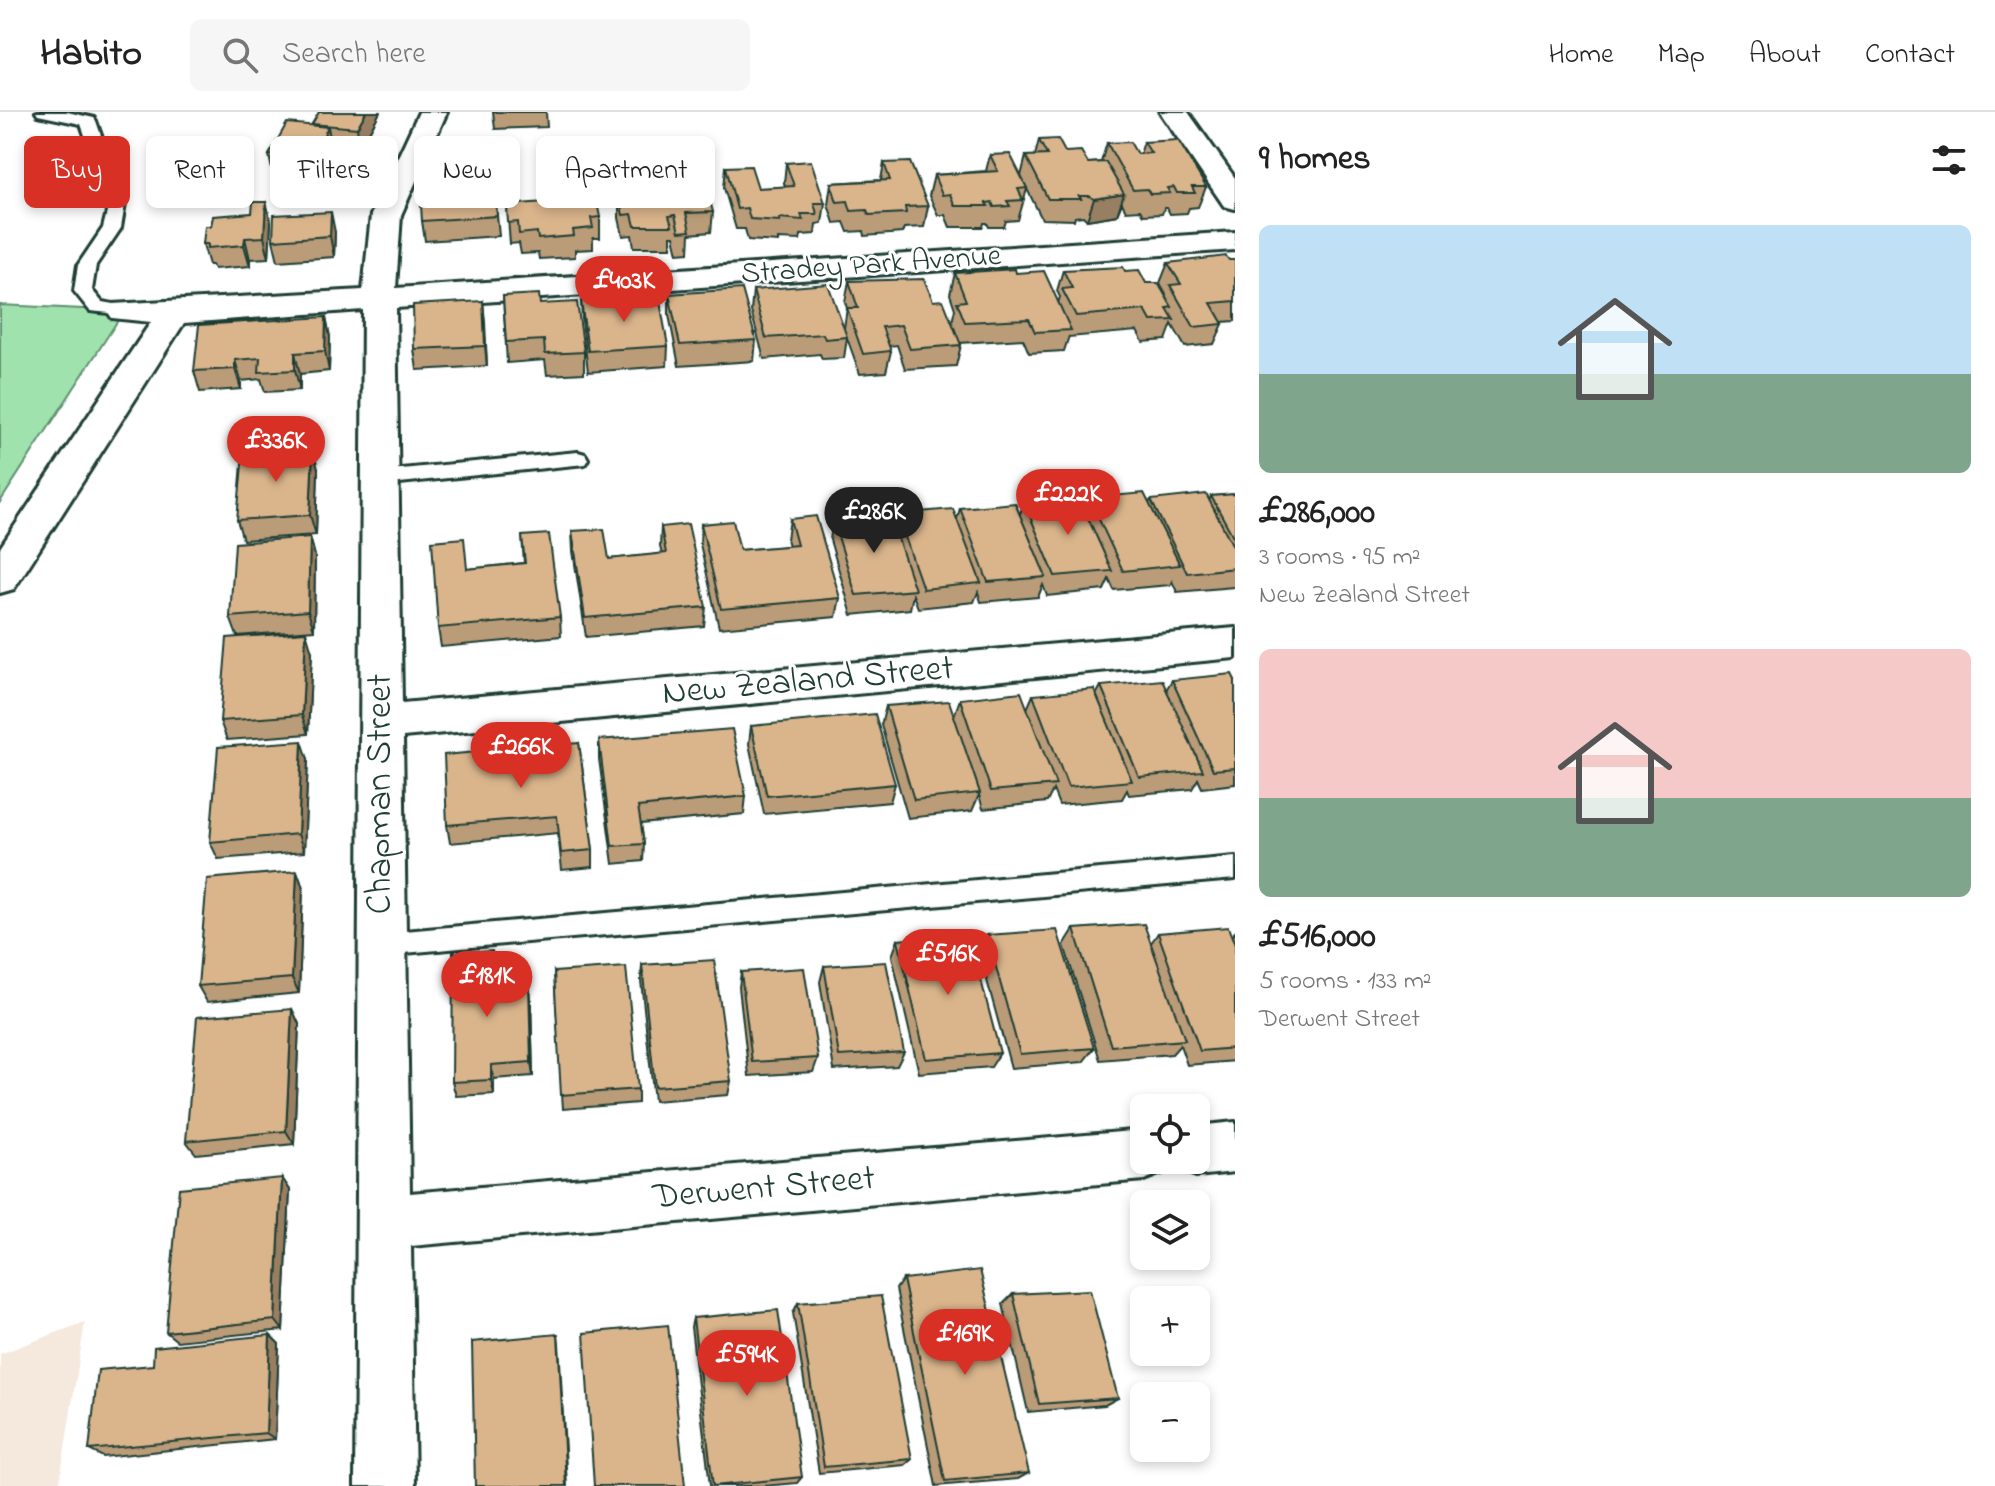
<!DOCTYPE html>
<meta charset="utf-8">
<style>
body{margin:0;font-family:"Indie Flower",sans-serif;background:#f6f6f6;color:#222;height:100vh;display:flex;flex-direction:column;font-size:30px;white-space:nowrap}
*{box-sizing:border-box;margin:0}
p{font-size:26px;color:#767676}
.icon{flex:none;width:44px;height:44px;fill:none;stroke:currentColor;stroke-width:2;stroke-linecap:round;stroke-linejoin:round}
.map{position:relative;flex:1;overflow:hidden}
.sheet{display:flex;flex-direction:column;background:#fff;width:760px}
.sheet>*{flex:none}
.guide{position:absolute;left:24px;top:24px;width:760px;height:72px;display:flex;gap:16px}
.tools{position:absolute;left:1130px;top:982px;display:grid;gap:16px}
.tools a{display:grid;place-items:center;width:80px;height:80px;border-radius:12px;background:#fff;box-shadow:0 4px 12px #0003;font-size:40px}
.price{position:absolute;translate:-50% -68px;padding:0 18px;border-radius:28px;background:#d93025;color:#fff;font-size:26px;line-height:52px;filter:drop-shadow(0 2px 4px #0008)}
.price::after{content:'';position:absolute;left:50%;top:48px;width:24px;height:18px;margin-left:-12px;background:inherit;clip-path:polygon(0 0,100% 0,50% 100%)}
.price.current{background:#222;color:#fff}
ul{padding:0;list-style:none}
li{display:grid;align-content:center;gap:16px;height:424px;padding:0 24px}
li span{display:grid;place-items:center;height:248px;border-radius:12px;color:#555}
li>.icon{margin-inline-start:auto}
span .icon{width:144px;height:144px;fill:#fffc;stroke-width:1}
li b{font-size:34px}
h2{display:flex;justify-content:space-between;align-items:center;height:96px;padding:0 24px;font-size:34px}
.chip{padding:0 28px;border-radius:12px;background:#fff;box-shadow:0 4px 12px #0003;font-size:28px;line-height:72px}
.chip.current{background:#d93025;color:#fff}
header{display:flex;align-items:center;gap:48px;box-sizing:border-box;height:112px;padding:0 40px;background:#fff;border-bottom:2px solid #e0e0e0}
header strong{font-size:38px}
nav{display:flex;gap:44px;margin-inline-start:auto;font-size:28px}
.search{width:560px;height:72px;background:#f6f6f6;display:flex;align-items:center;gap:20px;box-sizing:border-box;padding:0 28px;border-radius:12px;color:#767676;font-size:30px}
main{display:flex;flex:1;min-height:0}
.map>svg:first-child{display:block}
</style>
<header>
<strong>Habito</strong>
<div class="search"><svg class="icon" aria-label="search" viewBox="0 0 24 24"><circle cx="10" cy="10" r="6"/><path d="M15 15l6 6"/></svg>Search here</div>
<nav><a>Home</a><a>Map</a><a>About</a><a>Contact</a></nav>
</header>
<main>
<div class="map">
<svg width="1235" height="1374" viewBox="0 0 1235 1374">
<rect width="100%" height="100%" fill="#fff"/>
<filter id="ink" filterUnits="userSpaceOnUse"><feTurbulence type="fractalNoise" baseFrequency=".0125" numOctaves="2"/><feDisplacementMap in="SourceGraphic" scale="16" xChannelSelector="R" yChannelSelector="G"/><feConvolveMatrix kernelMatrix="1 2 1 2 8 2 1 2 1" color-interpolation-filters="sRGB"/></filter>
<g filter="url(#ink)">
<polygon fill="#f4e9dc" points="85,1210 59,1374 0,1374 0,1242"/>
<polygon fill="#9fe2ad" stroke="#5f9070" stroke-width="2" points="0,193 124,199 0,390"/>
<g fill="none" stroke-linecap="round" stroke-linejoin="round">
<g stroke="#1f3d34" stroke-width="6">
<g id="lane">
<polygon points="36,0 67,0 94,6 96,9 125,92 121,116 96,153 92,178 102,190 130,195 133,199 130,203 90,199 74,179 78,153 103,116 109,92 81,12 38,3"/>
<polygon points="578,340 585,342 588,347 585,352 380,373 370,366 380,359"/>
<polygon points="1235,745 1235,767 382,843 373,840 369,832 373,824 382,821"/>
</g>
</g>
<g stroke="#1f3d34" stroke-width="6">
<g id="street">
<polygon points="419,0 447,0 401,103 396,176 1235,120 1235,138 396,196 402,591 1235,516 1235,546 403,625 410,1081 1144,1018 1144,1048 1168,1048 1162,1061 1144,1068 411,1134 415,1374 355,1374 363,198 184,211 14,477 0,481 0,436 151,210 112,206 107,199 112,192 363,178 371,103"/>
<polygon points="1160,0 1188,0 1235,66 1235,97 1224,94"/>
<polygon points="1235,1010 1235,1060 1196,1064 1178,1057 1174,1048 1196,1048 1196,1014"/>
</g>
</g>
<use href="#lane" fill="#fff" fill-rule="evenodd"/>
<use href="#street" fill="#fff" fill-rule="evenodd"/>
</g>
<g fill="#bb9c78" stroke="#1f3d34" stroke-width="2">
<polygon points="380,0 360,37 340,35 343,53 335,70 273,63 269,43 313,14 312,12"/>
<polygon points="493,0 546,0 547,15 495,17"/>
<polygon points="1039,28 1088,51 1101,50 1107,31 1137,42 1140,42 1144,30 1206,75 1198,95 1189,96 1187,101 1170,102 1167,96 1164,96 1162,102 1143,103 1140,98 1126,99 1122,91 1117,103 1087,108 1083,104 1075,105 1074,108 1042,107 1027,77 1018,108 1006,109 1004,115 989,115 987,111 984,111 983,115 950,115 945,103 938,103 929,84 934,63 986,59 990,43 1021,64 1026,44 1035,44"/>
<polygon points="786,51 825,91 822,111 816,112 815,122 801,123 800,128 778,127 778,130 748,128 745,117 736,117 724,76 726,55 758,76 785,75 784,71"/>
<polygon points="884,51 928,94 924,115 904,116 902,121 865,124 864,119 848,120 844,110 834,111 828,92 831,71 881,68"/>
<polygon points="677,70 713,100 711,120 690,122 689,140 678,141 674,124 671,124 671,135 634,135 632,123 623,124 619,106 619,85 676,82"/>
<polygon points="494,72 499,124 425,129 422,109"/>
<polygon points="266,90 271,110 269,146 250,147 250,154 214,157 212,153 209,153 203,132 211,114 252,101"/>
<polygon points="507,93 600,105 600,126 593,126 593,137 575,138 575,145 539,147 538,141 521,142 519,131 510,132"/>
<polygon points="335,120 334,145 278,149 273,128"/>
<polygon points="1235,148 1235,209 1222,210 1223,212 1214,232 1185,235 1172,212 1166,228 1143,230 1137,219 1069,225 1069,224 1064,239 1029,241 1023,227 960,231 961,233 956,254 905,257 897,233 889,234 891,239 886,260 860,262 847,226 844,246 822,247 820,242 764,247 751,199 753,178 844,216 847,196 845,190 849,169 933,189 952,210 955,197 950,182 955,161 1016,161 1058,191 1060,185 1057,179 1063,158 1125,159 1165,184 1166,182 1160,171 1168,151"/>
<polygon points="669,182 756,228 754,249 679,254 669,203"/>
<polygon points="503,184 540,192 584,240 584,261 547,263 545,248 507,251"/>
<polygon points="483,189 487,254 417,258 414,237"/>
<polygon points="581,189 668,234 667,254 588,260 582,209"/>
<polygon points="326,205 330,225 329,259 300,262 300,278 265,280 261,267 241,269 241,277 200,280 194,259"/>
<polygon points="318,357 316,423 243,428 237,408"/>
<polygon points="1235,382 1235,473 1234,475 1177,480 1172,469 1170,473 1114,478 1109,467 1104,478 1047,484 1043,473 1038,485 981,490 978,480 974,490 918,496 913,483 910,497 852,503 830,428 833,408 894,416 897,402 957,407 960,396 1020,402 1024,390 1085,397 1089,386 1149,391 1151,388 1209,389 1211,384"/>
<polygon points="790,407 840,486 836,505 719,516 700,432 701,412 740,438 789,434 787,427"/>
<polygon points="661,415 706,495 704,514 586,525 573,439 572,419 609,447 662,442 660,435"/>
<polygon points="522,424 560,505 561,524 441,535 438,516 468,457 524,451"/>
<polygon points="310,425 315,444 314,518 237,524 230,505"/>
<polygon points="312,540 308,622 227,628 220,609"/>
<polygon points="1172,568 1235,568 1235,672 1202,676 1198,667 1192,677 1129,683 1127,678 1122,687 1059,693 1053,678 1047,690 983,697 979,683 972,699 908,706 881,613 886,594 954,604 960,587 1027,597 1033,583 1096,583 1101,574 1166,578"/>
<polygon points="751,614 895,672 890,690 764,702 749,632"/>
<polygon points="599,628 746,684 744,702 641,712 644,732 643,749 613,752 599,647"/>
<polygon points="579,631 593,738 593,755 562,758 558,721 450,731 447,713"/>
<polygon points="308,647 304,740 218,747 210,730"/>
<polygon points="297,759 303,776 299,881 207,890 198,874"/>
<polygon points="1074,817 1151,831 1158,821 1231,824 1235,820 1235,949 1187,953 1180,933 1172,942 1100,948 1064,833"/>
<polygon points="987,823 1094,936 1083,950 1011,956 979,839"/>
<polygon points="898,828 1000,941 991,955 919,961 892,844"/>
<polygon points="642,853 731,969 728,983 654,989 641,869"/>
<polygon points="824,854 904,940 897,954 834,958 820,870"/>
<polygon points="495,855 495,873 529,872 531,887 533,964 494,967 494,982 456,984 452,970"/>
<polygon points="554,860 638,977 638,991 563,997"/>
<polygon points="741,860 818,946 813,960 749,964 739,875"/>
<polygon points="292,897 299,912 294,1032 196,1042 186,1029"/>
<polygon points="282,1066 290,1078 283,1218 177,1229 166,1220"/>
<polygon points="903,1167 1029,1361 1018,1367 936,1374 896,1177"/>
<polygon points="1013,1182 1118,1286 1105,1293 1028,1300 1003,1192"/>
<polygon points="798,1191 912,1347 905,1353 819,1361 793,1201"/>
<polygon points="693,1206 802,1365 797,1371 763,1374 710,1374 691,1215"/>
<polygon points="270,1223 279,1232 275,1327 103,1345 89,1338 153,1253"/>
</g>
<g fill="#997f62" stroke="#1f3d34" stroke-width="2">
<polygon points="366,0 380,0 360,37 357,16"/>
<polygon points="328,15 332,36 320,30"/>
<polygon points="340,33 343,53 335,70 331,49"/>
<polygon points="1124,82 1117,103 1087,108 1094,87"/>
<polygon points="266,90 271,110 269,146 264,125"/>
<polygon points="331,100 335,120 334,145 330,124"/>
<polygon points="245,126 250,147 250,154 244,133"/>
<polygon points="483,189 485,210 487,254 485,234"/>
<polygon points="326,205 330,225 329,259 325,239"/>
<polygon points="295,241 300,262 300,278 295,258"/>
<polygon points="235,248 241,269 241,277 235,257"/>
<polygon points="313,337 318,357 316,423 310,403"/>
<polygon points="310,425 315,444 314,518 308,499"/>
<polygon points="306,520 312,540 308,622 302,603"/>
<polygon points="302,629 308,647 304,740 298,722"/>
<polygon points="297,759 303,776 299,881 292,866"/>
<polygon points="492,839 495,855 495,889 492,873"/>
<polygon points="529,872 531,887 533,964 531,950"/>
<polygon points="292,897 299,912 294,1032 286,1019"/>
<polygon points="491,953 494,967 494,982 491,968"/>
<polygon points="282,1066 290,1078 283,1218 275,1208"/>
<polygon points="558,1222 559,1231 567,1374 566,1374"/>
<polygon points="270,1223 279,1232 275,1327 266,1321"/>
</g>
<g fill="#dab58c" stroke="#1f3d34" stroke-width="2">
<polygon points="319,0 366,0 357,16 312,12"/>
<polygon points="287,11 328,15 320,30 340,33 331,49 269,43"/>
<polygon points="1058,27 1065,40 1081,39 1088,51 1106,50 1124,82 1094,87 1089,84 1079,84 1081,87 1048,87 1026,44 1047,43 1039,28"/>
<polygon points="1178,28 1206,75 1192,75 1195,81 1177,81 1174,75 1167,76 1170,81 1150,82 1147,77 1133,78 1107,31 1130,30 1137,42 1151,41 1144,30"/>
<polygon points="1010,42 1027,76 1018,77 1023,88 1007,89 1010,94 994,95 992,90 986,91 988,94 955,94 950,82 942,83 934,63 998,59 990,43"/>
<polygon points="811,49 825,91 814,91 817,102 801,102 803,108 779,106 780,109 750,107 747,96 737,97 726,55 751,54 758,76 794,74 786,51"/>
<polygon points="910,50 928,94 905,95 906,101 869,103 867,98 851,99 848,89 837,90 831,71 890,68 884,51"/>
<polygon points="704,66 713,100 686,101 690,119 679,120 675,103 669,104 672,114 635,114 632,102 623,103 619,85 680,82 677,70"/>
<polygon points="494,72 497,104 422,109 420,77"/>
<polygon points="596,86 600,105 591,106 593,116 573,118 574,124 538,127 537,120 519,122 518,110 508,111 507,93"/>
<polygon points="253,90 266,90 264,125 245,126 244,133 208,136 208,132 203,132 205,114 211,114 213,104 252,101"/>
<polygon points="331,100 330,124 273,128 274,103"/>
<polygon points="1226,144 1229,148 1235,148 1235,189 1211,191 1223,212 1194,215 1170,173 1181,172 1168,151"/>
<polygon points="1123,155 1125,159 1139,158 1146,171 1158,171 1172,195 1167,196 1174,208 1151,209 1145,198 1076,204 1062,177 1072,176 1063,158"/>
<polygon points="1015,157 1016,161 1044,159 1071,218 1035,220 1029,207 965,210 957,190 966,189 955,161"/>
<polygon points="924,167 933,189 943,188 961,233 910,237 901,213 882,215 891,239 863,242 847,196 858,196 849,169"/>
<polygon points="828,172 847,225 825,227 823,222 766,226 753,178"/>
<polygon points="742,177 756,228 680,233 669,182"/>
<polygon points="539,182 540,192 577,190 584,240 545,242 544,228 506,230 503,184"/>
<polygon points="659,184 668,234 588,239 581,189"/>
<polygon points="483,189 485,234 414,237 413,193"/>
<polygon points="326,205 325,239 295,241 295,258 259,260 260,246 235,248 235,257 194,259 199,213"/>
<polygon points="313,337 310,403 237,408 243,341"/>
<polygon points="1144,381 1180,453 1123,459 1089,386"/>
<polygon points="1206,382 1235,438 1235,456 1187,461 1151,388"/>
<polygon points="1235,382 1235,428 1211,384"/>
<polygon points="1079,386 1112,459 1055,464 1024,390"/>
<polygon points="1015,391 1046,465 988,470 960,396"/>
<polygon points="953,397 981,471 923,477 897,402"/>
<polygon points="890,403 915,478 856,483 833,408"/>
<polygon points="816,404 840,486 721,497 701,412 733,409 740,438 797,433 790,407"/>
<polygon points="688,412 706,495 585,506 572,419 604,417 609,447 666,441 661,415"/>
<polygon points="549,422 560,505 438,516 432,429 464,426 467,457 525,451 522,424"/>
<polygon points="310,425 308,499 230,505 235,431"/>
<polygon points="306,520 302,603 220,609 227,526"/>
<polygon points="1232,562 1235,568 1235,656 1213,658 1172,568"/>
<polygon points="1162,568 1203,659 1139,665 1101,574"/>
<polygon points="1094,577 1132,669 1068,675 1033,583"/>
<polygon points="1021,580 1056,673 991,679 960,587"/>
<polygon points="949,589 980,681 914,688 886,594"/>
<polygon points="875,602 895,672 767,684 751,614"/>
<polygon points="732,617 746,684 638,695 644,732 612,734 599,628"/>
<polygon points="302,629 298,722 210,730 218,635"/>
<polygon points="579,631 593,738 561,741 557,704 447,713 444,643"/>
<polygon points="297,759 292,866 198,874 207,767"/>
<polygon points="1144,812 1185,928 1111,934 1074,817"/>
<polygon points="1228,815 1235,833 1235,936 1200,939 1158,821"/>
<polygon points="1057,818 1094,936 1020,942 987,823"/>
<polygon points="969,822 1000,941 926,947 898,828"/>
<polygon points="492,839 492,873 529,872 531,950 491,953 491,968 452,970 453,841"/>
<polygon points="714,848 731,969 655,975 642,853"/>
<polygon points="886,850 904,940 839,944 824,854"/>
<polygon points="626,855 638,977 561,983 554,860"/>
<polygon points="804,856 818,946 752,950 741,860"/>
<polygon points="292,897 286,1019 186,1029 197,905"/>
<polygon points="282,1066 275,1208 166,1220 179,1076"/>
<polygon points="980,1158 1029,1361 945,1369 903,1167"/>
<polygon points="1090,1178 1118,1286 1039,1292 1013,1182"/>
<polygon points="881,1184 912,1347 824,1355 798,1191"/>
<polygon points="778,1198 802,1365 713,1374 693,1206"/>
<polygon points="668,1213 685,1374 594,1374 584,1221"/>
<polygon points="558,1222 566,1374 475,1374 472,1230"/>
<polygon points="270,1223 266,1321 89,1338 98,1258 153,1253 154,1235"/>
</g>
</g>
<g text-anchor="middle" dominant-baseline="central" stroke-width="6" stroke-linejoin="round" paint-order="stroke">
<g font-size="30" fill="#1f3d34" stroke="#fff">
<text transform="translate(871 154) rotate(-4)">Stradey Park Avenue</text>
</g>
<g font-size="36" fill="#1f3d34" stroke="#fff">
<text transform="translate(808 570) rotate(-5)">New Zealand Street</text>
<text transform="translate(381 682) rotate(-90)">Chapman Street</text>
<text transform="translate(764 1077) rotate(-5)">Derwent Street</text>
</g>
</g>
</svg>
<div class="tools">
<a><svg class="icon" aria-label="locate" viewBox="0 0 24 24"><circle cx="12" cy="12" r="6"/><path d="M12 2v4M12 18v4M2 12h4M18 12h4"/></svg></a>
<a><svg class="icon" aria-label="layers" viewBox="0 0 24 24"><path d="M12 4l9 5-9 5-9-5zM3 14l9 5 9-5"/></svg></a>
<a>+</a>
<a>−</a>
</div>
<b class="price" style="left:624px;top:212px">£403K</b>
<b class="price" style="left:276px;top:372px">£336K</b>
<b class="price" style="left:1068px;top:425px">£222K</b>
<b class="price current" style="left:874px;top:443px">£286K</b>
<b class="price" style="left:521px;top:678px">£266K</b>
<b class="price" style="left:948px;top:885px">£516K</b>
<b class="price" style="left:487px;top:907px">£181K</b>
<b class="price" style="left:965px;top:1265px">£169K</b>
<b class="price" style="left:747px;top:1286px">£594K</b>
<div class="guide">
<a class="chip current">Buy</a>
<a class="chip">Rent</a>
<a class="chip">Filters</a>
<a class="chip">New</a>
<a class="chip">Apartment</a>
</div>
</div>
<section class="sheet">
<h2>9 homes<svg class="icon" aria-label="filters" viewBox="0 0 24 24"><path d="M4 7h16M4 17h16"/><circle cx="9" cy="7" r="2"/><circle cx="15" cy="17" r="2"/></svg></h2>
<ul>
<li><span style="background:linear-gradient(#bfe0f5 60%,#7fa58c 0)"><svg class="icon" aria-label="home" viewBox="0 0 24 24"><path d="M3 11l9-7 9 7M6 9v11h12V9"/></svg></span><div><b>£286,000</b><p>3 rooms · 95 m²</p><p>New Zealand Street</p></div></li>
<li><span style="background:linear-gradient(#f6c9c9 60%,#7fa58c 0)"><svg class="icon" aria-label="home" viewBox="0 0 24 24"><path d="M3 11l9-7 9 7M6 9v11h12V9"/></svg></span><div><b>£516,000</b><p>5 rooms · 133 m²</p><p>Derwent Street</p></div></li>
</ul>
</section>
</main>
